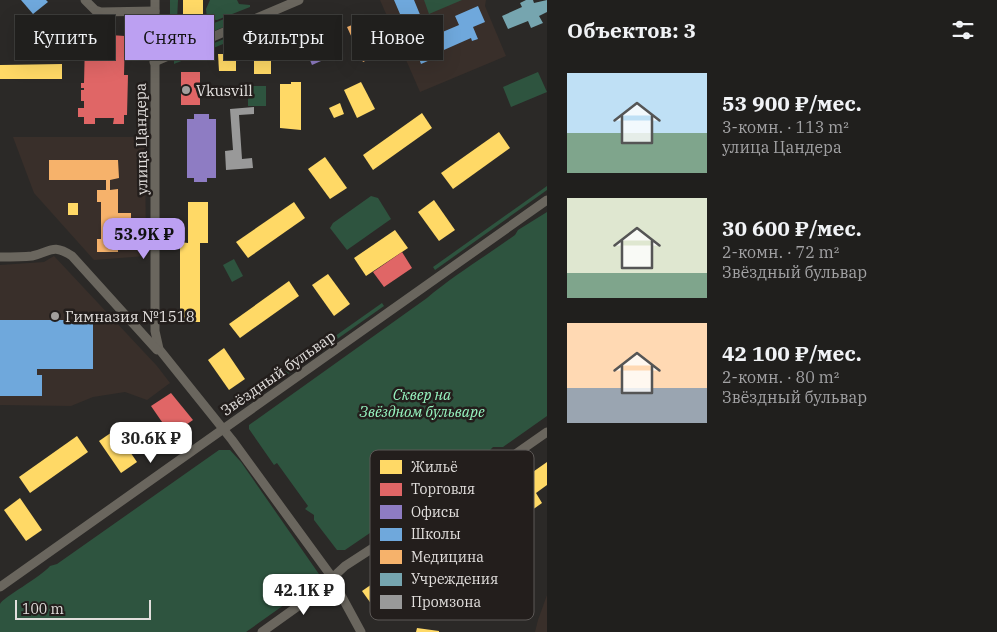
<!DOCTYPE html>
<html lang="ru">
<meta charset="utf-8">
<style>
body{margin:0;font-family:"IBM Plex Serif",serif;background:#2d2c2a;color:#f1f3f6;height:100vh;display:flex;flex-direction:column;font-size:19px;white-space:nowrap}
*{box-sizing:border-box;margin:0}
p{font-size:16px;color:#a2a2a4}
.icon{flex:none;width:28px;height:28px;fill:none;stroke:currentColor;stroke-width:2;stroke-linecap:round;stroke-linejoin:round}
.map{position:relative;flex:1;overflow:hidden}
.drawer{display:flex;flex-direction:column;background:#201f1d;width:450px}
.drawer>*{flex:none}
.banner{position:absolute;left:15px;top:15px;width:456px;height:45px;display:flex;gap:10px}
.scale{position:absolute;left:15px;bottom:12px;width:136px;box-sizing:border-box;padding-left:5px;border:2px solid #e2dfdd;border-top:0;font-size:14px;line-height:18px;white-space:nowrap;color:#e2dfdd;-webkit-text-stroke:4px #231e1c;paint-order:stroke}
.price{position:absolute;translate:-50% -42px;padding:0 11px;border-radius:10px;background:#fff;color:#222;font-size:16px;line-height:32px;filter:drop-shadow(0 1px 2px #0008)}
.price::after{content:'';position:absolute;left:50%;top:30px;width:15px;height:11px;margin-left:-8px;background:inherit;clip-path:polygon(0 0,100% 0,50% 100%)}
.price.active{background:#bca0f2;color:#111}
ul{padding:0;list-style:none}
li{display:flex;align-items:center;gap:15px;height:125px;padding:0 20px}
li span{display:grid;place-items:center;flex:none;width:140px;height:100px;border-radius:0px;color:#555}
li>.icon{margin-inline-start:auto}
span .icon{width:60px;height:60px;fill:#fffc;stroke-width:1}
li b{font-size:21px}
h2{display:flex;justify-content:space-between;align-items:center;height:60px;padding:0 20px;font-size:21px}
.tag{padding:0 18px;border-radius:0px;background:#201f1d;box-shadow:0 5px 20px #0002,0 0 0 1px #3d3d3b;font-size:18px;line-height:45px}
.tag.active{background:#bca0f2;color:#111}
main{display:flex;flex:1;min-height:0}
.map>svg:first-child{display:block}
</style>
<main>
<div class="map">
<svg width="547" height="632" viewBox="0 0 547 632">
<rect width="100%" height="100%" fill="#2b2927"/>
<g fill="#392f2a">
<polygon points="380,0 486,0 485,6 506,56 420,92"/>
<polygon points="13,137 145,137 146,256 94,260 34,193"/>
<polygon points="54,256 157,366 170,383 147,400 125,392 93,397 71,406 0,405 0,265 44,262"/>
<polygon points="547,595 547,632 535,632 538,620"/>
</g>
<g fill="#2e543f">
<polygon points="170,0 178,0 177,21 181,27 193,28 195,31 224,19 226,26 176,47 177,39 170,32"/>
<polygon points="210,0 237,0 239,4 250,5 250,7 217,20 207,19 206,9"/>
<polygon points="424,0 462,0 429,14"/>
<rect x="136" y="16" width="10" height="25"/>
<polygon points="231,36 233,40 174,64 174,60"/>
<polygon points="538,72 547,92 511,107 503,87"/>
<rect x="248" y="86" width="18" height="20"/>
<polygon points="547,186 547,190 435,270 433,267"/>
<polygon points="371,196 378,198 391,219 347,250 330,228 333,223"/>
<path d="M 547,212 L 547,416 L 503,447 L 493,447 L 489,451 L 488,457 L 467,472 L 433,490 L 345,550 L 337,550 L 314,520 L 314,515 L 305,509 L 308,506 L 277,463 L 274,465 L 249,429 L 249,425 L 427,298 C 454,275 486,256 515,235 L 518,230 Z"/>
<polygon points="234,259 243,276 232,282 223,265"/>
<polygon points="382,303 384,306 238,409 236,406"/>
<path d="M 219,450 L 230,450 L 241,462 L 321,577 L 315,583 L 246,632 L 0,632 C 0,624 0,612 0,604 C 2,598 41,577 50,566 L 57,564 Z"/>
</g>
<g fill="#ffd966">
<rect x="183" y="0" width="20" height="23"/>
<rect x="125" y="20" width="6" height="13"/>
<polygon points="315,32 319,43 314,45 309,34"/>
<rect x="254" y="40" width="17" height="34"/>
<polygon points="218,54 236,54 236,71 219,71"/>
<polygon points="62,64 62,79 0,79 0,65"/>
<polygon points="291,82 301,82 301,130 280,128 280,84 291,84"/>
<polygon points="361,82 375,109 357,118 344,90"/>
<polygon points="340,103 344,114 334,118 329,108"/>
<polygon points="422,113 432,128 373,170 363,155"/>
<polygon points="499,132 510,148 453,189 441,173"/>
<polygon points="325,157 347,188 330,199 308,169"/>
<polygon points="434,200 455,230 439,241 418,212"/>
<polygon points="188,202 208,202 208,243 200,243 200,322 180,322 180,242 188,243"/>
<polygon points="294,202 305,218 248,258 236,242"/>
<rect x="68" y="203" width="10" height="12"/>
<polygon points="395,230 408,248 366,276 354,258"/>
<polygon points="328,274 350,304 334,316 312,285"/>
<polygon points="289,281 299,296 240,338 229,324"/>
<polygon points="224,348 245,379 229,390 208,360"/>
<polygon points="115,430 137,462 121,473 99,441"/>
<polygon points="77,436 88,452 30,493 19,477"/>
<polygon points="547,462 547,485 536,493 542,503 528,513 510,488"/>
<polygon points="20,498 42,530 26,541 4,510"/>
<polygon points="481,508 491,522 372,605 362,591"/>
<polygon points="417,628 439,631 439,632 416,632"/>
</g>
<g fill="#e06666">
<polygon points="110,35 125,36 124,75 128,75 127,115 124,115 124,124 113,124 114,118 95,118 95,124 84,124 84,117 78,117 78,108 84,108 84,101 81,101 81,90 84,90 84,88 81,88 81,83 84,83 85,42 110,42"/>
<polygon points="181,72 200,72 200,91 202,91 202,95 200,95 200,105 181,105"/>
<polygon points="402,252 412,268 384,287 373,272"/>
<polygon points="171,393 193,420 171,435 151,406"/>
</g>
<g fill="#8e7cc3">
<polygon points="324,41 330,57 312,65 305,48"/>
<polygon points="194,114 209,114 209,119 216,119 216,178 207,178 207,182 194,182 194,178 187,178 187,119 194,119"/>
</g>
<g fill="#6fa8dc">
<polygon points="21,0 46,0 48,2 33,14"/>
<polygon points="394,0 414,0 421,17 414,20 426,39 459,25 455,16 478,6 485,22 473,27 478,39 472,41 471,38 428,57 430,60 421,64 417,53 407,57 399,39 402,38 396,24 403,21"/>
<polygon points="0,320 66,320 66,323 93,320 93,369 37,369 37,375 42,375 42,396 0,396"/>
</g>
<g fill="#f6b26b">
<polygon points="367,19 369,24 366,25 376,48 380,47 382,53 363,62 347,27"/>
<polygon points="49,160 118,160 119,178 110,180 110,190 118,189 118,213 131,213 131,234 118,234 118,252 97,252 97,239 101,239 101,202 97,202 97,190 106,190 106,180 49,180"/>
</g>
<polygon fill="#76a5af" points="526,0 533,0 534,3 547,0 547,12 539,16 543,23 531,28 528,21 508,29 502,16 522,7 520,3"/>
<g fill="#999">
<rect x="217" y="87" width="28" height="10"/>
<polygon points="254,107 254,114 239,115 242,159 252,158 253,168 226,170 225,151 233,150 230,109"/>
</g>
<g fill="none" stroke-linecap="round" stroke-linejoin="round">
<g stroke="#6a665e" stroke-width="9">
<polyline points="85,0 95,10 101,12 155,11"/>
<polyline points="155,0 155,331 159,349 232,440 329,573 361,632"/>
<polyline points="154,62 299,0"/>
<path d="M 0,257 C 10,257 22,257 32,256 C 51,252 52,243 72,256 L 157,350"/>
<polyline points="0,587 547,200"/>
<polyline points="262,632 315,594 345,566 484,476 547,432"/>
</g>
</g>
<g fill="#a29f9d" stroke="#231e1c" stroke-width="2">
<circle cx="186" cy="90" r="5"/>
<circle cx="55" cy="316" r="5"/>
</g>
<g text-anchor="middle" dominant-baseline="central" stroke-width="5" stroke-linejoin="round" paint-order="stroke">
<g font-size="15" fill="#e2dfdd" stroke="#231e1c" text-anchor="start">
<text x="196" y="90">Vkusvill</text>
<text x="65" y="316">Гимназия №1518</text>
</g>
<g font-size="15" fill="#e2dfdd" stroke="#231e1c">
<text transform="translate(141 139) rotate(-91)">улица Цандера</text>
<text transform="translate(278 373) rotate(-35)">Звёздный бульвар</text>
</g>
<g font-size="15" font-style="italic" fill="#98f6c1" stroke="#231e1c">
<text x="422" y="394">Сквер на<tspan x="422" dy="17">Звёздном бульваре</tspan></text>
</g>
</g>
<rect x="370" y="450" width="164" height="170" rx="8" fill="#231e1c" stroke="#5c5856" stroke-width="1"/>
<rect x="380" y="460" width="22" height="14" fill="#ffd966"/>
<rect x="380" y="483" width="22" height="13" fill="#e06666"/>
<rect x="380" y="505" width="22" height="14" fill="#8e7cc3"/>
<rect x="380" y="528" width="22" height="13" fill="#6fa8dc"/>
<rect x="380" y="550" width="22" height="14" fill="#f6b26b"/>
<rect x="380" y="573" width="22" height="13" fill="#76a5af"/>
<rect x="380" y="595" width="22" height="14" fill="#999"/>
<g font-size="14" fill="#e2dfdd">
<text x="411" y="472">Жильё</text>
<text x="411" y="494">Торговля</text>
<text x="411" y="517">Офисы</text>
<text x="411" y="539">Школы</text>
<text x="411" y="562">Медицина</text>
<text x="411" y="584">Учреждения</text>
<text x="411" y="607">Промзона</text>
</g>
</svg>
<div class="scale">100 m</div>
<b class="price active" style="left:144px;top:260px">53.9K ₽</b>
<b class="price" style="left:151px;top:464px">30.6K ₽</b>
<b class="price" style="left:304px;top:616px">42.1K ₽</b>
<div class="banner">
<a class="tag">Купить</a>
<a class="tag active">Снять</a>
<a class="tag">Фильтры</a>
<a class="tag">Новое</a>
</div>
</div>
<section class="drawer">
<h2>Объектов: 3<svg class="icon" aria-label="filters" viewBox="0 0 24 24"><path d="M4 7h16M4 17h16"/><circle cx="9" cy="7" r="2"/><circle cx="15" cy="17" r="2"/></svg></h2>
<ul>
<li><span style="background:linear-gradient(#bfe0f5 60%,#7fa58c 0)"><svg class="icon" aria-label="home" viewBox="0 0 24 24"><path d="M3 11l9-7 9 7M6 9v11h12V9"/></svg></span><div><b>53 900 ₽/мес.</b><p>3-комн. · 113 m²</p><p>улица Цандера</p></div></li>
<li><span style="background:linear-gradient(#dfe7d0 75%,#7fa58c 0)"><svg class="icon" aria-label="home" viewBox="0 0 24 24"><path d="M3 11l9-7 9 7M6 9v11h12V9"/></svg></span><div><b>30 600 ₽/мес.</b><p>2-комн. · 72 m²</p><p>Звёздный бульвар</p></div></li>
<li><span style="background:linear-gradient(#ffd9b3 65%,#9aa5b1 0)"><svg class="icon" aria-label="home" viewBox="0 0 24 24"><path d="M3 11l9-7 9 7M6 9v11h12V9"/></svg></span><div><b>42 100 ₽/мес.</b><p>2-комн. · 80 m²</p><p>Звёздный бульвар</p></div></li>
</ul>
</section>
</main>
